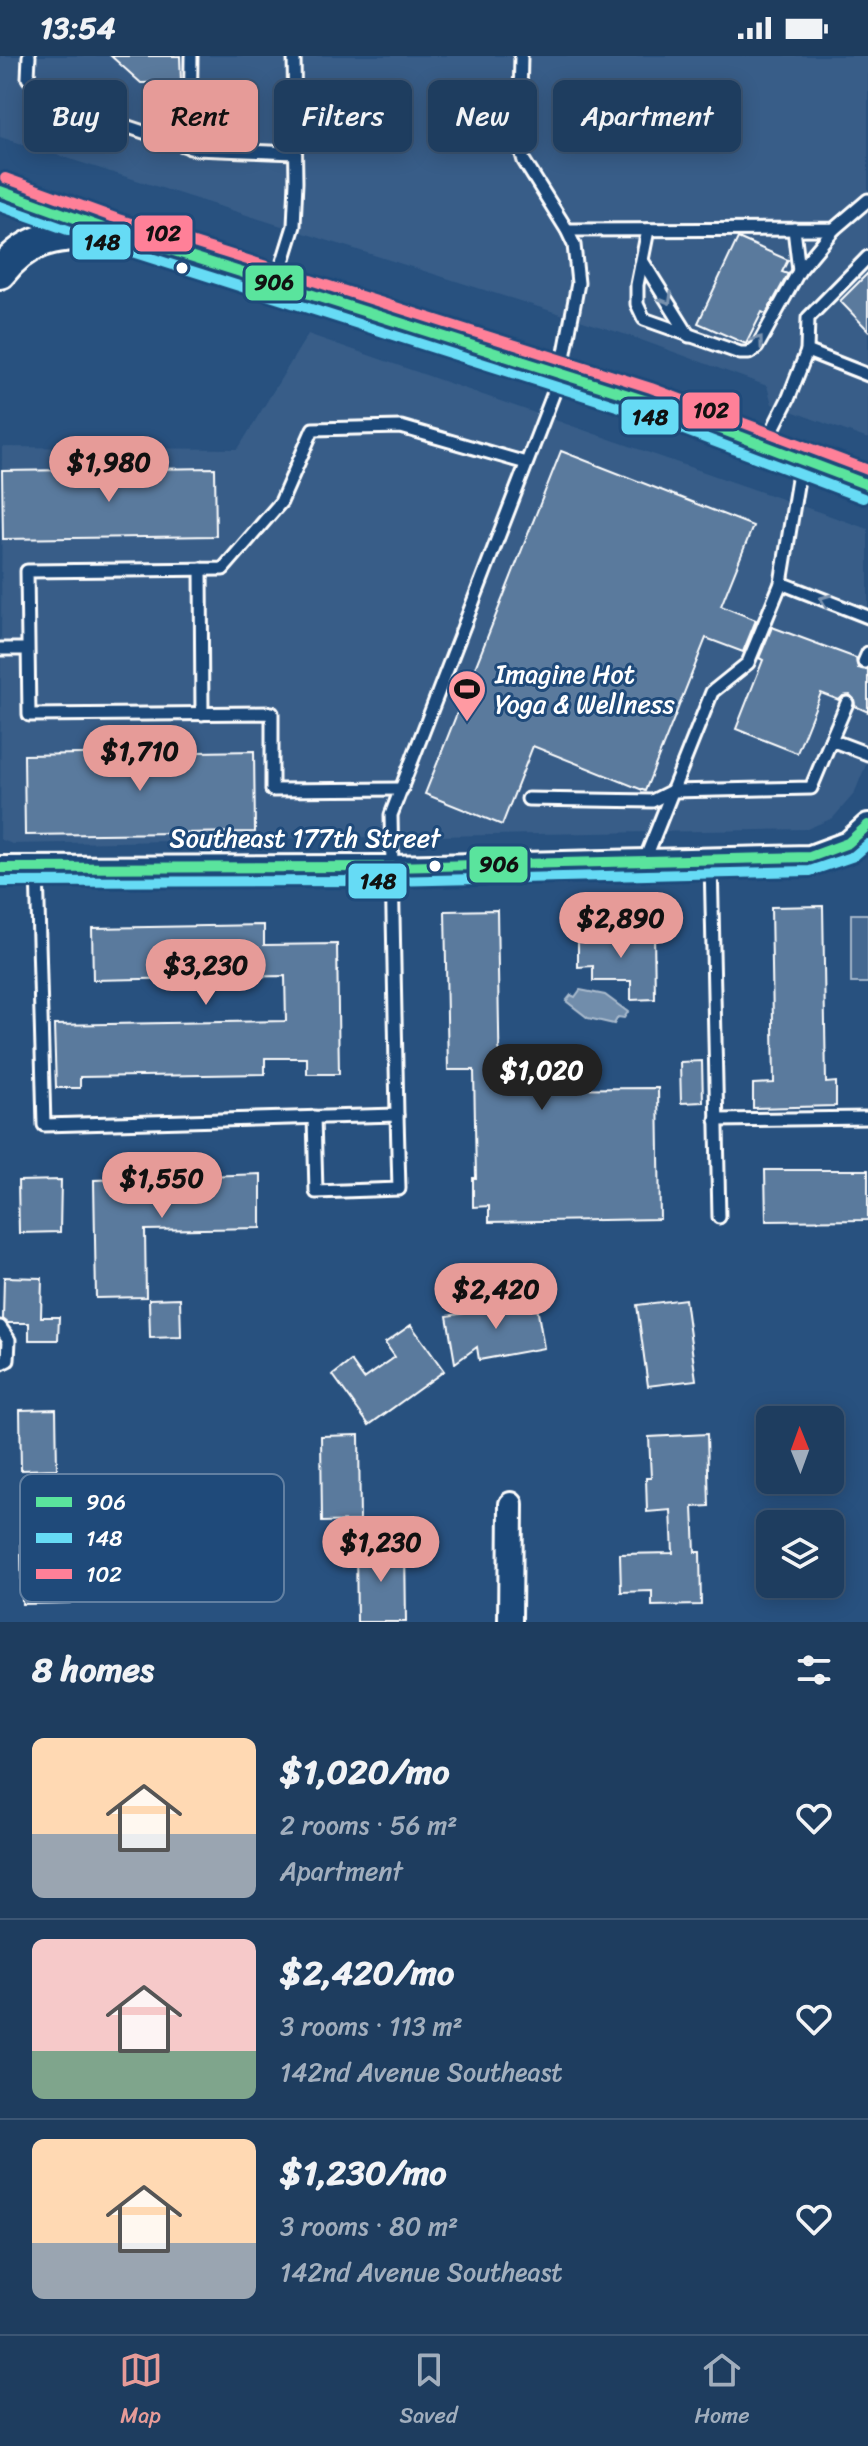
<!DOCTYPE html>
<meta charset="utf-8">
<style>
body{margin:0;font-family:Sriracha,sans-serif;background:#2b4868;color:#f1f3f6;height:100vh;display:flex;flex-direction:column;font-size:30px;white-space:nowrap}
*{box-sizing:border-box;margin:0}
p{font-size:26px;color:#a1aebd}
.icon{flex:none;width:44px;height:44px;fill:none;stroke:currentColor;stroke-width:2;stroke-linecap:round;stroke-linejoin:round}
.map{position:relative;height:1566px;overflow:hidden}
.panel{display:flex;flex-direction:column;background:#1e3d5f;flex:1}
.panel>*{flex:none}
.top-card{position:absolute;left:24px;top:24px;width:820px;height:72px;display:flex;gap:16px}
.needle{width:52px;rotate:359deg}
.tools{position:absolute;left:756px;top:1350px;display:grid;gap:16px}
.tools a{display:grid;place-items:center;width:88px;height:88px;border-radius:12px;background:#1e3d5f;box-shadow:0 4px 20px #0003,0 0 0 2px #3c5674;font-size:40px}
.price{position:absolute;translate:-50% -68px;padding:0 18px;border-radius:28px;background:#e69b98;color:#111;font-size:26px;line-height:52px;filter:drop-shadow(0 2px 4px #0008)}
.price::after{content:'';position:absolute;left:50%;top:48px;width:24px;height:18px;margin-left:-12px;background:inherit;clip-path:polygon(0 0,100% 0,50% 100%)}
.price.active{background:#222;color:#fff}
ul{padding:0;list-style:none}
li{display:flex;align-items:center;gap:24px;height:200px;padding:0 32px}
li+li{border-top:2px solid #3c5674}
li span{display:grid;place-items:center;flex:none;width:224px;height:160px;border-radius:12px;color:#555}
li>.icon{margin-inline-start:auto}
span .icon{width:96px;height:96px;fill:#fffc;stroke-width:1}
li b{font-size:34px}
h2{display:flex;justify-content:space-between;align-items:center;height:96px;padding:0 32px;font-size:34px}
.tag{padding:0 28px;border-radius:12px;background:#1e3d5f;box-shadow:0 4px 20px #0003,0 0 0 2px #3c5674;font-size:28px;line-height:72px}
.tag.active{background:#e69b98;color:#111}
.status{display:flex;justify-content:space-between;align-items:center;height:56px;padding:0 40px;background:#1e3d5f;direction:ltr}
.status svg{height:22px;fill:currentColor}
.tab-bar{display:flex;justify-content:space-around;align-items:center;height:112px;border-top:2px solid #3c5674;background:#1e3d5f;font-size:22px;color:#a1aebd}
.tab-bar a{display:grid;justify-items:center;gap:4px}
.tab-bar .active{color:#e69b98}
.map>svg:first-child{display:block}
</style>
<div class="status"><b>13:54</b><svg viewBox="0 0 49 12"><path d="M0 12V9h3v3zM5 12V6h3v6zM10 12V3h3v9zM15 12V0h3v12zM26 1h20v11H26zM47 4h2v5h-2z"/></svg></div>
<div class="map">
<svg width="868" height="1566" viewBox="0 0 868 1566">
<rect width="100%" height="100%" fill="#28517f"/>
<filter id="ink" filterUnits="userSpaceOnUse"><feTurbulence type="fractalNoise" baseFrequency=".0125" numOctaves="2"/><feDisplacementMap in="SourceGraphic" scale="16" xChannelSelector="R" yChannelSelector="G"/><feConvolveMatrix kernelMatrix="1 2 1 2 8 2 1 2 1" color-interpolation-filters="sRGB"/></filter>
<g filter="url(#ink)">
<g fill="#375d88">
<polygon points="0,0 868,0 868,383 772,348 767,330 630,280 0,81"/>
<polygon points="308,278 868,473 868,704 854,738 833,762 807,773 12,788 0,783 2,391 238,393"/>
</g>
<rect fill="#446890" stroke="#a2b4c8" stroke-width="2" x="851" y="858" width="17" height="69"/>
<polygon fill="#718dab" stroke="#aabbcd" stroke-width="2" points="580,934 605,939 628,956 624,962 618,961 614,968 588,962 566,945 571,939 575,941"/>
<g fill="#5a7a9d" stroke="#fff" stroke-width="2">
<polygon points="111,0 180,0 181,26 141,27"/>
<polygon points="738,182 788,204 782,216 788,218 766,258 762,256 746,288 698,267"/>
<polygon points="868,217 868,274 840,245"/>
<polygon points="561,395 753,470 721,550 756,564 743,596 706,582 645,735 533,690 502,769 425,738"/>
<polygon points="215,412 216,480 3,483 2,415"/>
<polygon points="772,571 856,602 858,612 868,613 868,656 855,650 854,643 850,639 843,640 839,644 821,637 797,697 736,673 763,604 759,602"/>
<polygon points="254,695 255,776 25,779 24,699"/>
<polygon points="823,850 826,1027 836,1026 836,1050 753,1052 753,1028 774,1027 771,851"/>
<polygon points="497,854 500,1033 658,1032 660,1163 489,1166 489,1150 473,1151 473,1122 476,1122 474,1014 448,1014 445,855"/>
<polygon points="264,869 264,889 337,888 339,1018 307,1018 307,1002 265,1002 265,1018 80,1021 80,1032 56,1032 54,969 286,965 285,920 93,924 92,872"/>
<polygon points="654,876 655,943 631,944 631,925 593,925 593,910 578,911 578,877"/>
<polygon points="702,1005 703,1046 681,1047 680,1006"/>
<polygon points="765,1114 868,1114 868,1164 766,1165"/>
<polygon points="261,1118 261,1172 145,1174 146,1241 96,1242 94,1124"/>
<polygon points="61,1124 60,1176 19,1177 18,1125"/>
<polygon points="4,1221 42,1222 41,1261 59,1261 58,1284 29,1284 29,1267 8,1267 3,1263"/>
<polygon points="180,1242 181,1281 150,1282 149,1243"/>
<polygon points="685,1243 696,1324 648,1330 637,1249"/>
<polygon points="536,1245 544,1292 479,1304 477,1291 455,1307 447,1260"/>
<polygon points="411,1269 444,1315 369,1369 333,1319 351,1305 364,1323 395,1301 385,1287"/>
<polygon points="56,1353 57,1413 21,1414 20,1354"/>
<polygon points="707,1378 709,1450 693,1451 695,1496 700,1496 701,1549 652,1550 652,1535 621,1536 620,1498 673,1497 671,1454 647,1456 646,1422 651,1422 649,1381"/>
<polygon points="359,1379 360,1465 322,1466 321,1380"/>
<polygon points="21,1488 69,1488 70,1547 22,1548"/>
<polygon points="405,1490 406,1566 357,1566 356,1491"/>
</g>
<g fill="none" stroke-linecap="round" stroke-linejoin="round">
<g stroke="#fff" stroke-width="17">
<g id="lane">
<polyline points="29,0 28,22 50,45 195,93 295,97"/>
<polyline points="190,92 191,0"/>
<polyline points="794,173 799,215"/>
<polyline points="567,174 834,173 868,144"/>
<polyline points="648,174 637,229 637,248 644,263 740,297 749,297 757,291 799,215 834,173"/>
<polyline points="643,206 689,280"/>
<polyline points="277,225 294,170 296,126 294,0"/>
<polyline points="807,295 808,262 868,201"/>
<polyline points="766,387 789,341 807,295 868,319"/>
<polyline points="201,513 202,658"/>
<polyline points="781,527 868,561"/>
<polyline points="0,593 27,593"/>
<polyline points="864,606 868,597"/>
<polyline points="831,684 847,647"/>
<polyline points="402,733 272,734 272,657 29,659 27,515 223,513 281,446 313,373 401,371 526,407"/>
<polyline points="528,743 652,745 672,735 811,732 831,684 868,698"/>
<polyline points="711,805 719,1161"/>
<polyline points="644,806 712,636 748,607 781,527 801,405"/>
<polyline points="37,812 44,1069 397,1059 391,759 561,318 578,227 574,189 567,174 524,105 519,88 521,0"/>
<polyline points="314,1061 316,1136 399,1133 397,1059"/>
<polyline points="716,1064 868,1062"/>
<polyline points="0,1271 9,1284 8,1304 0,1308"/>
</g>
</g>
<g stroke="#fff" stroke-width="28">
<g id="street">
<polyline points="0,812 390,811 810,801 848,787 868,769"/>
<polyline points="510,1566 511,1448"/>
</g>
</g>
<g stroke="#fff" stroke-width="36">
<g id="secondary">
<polyline points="0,135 114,176 647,345 868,429"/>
<path d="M 0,217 C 29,179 57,180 101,177"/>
</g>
</g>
<use href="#lane" stroke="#1f4a7a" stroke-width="11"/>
<use href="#street" stroke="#1f4a7a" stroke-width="22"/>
<use href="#secondary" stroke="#1f4a7a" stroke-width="30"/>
<g stroke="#1f4a7a" stroke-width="16">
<g id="bus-1">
<polyline points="0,135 114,176 647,345 868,429"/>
<polyline points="0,812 390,811 810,801 848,787 868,769"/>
</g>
</g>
<g stroke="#1f4a7a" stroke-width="16">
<g id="bus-2">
<polyline points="0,150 110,189 642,358 863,442"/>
<polyline points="0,826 390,825 810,815 854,800 868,788"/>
</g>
</g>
<g stroke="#1f4a7a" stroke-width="16">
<polyline id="bus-3" points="5,122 118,163 651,332 868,414"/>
</g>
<use href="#bus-1" stroke="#5ae49d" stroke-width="10"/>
<use href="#bus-2" stroke="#66dbf5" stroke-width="10"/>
<use href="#bus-3" stroke="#ff8098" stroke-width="10"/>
</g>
<defs><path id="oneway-chevron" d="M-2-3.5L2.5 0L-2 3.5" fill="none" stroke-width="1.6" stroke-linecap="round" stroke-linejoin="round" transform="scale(2)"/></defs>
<g stroke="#7992af">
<use href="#oneway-chevron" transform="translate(667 243) rotate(60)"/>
<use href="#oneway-chevron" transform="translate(758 285) rotate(-53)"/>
<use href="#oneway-chevron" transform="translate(825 544) rotate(-158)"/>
</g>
</g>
<defs>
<g id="stadium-pin" transform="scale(2)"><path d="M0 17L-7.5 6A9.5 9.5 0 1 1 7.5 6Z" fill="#ff9aa2" stroke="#1f4a7a"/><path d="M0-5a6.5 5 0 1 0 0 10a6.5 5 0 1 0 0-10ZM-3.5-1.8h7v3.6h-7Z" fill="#111"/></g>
</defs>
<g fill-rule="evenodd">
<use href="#stadium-pin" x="467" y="633"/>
</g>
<g fill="#fff" stroke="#1f4a7a" stroke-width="3">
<circle cx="182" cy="212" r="7"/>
<circle cx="435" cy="810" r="7"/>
</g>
<g text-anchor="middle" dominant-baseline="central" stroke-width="6" stroke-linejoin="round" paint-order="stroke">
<g font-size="26" fill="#fff" stroke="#1f4a7a" text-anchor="start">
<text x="495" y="618">Imagine Hot<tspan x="495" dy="30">Yoga &amp; Wellness</tspan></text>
</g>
<g font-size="26" fill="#fff" stroke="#1f4a7a">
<text x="305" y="782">Southeast 177th Street</text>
</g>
</g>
<rect x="20" y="1418" width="264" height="128" rx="12" fill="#1f4a7a" stroke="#6280a2" stroke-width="2"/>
<rect x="36" y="1441" width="36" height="10" fill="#5ae49d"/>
<rect x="36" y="1477" width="36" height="10" fill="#66dbf5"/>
<rect x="36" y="1513" width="36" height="10" fill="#ff8098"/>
<g font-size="22" fill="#fff">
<text x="86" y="1454">906</text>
<text x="86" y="1490">148</text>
<text x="86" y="1526">102</text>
</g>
<g stroke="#1f4a7a" stroke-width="3">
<rect x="133" y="158" width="61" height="39" rx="8" fill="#ff8098"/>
<rect x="71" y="167" width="61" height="38" rx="8" fill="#66dbf5"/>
<rect x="244" y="208" width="61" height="38" rx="8" fill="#5ae49d"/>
<rect x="681" y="335" width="60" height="39" rx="8" fill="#ff8098"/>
<rect x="620" y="342" width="60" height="38" rx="8" fill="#66dbf5"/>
<rect x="468" y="789" width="61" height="39" rx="8" fill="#5ae49d"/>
<rect x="347" y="806" width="61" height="38" rx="8" fill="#66dbf5"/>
</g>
<g font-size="22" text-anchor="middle" font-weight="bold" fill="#111">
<text x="163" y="185">102</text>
<text x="102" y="194">148</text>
<text x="274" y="234">906</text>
<text x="711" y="362">102</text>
<text x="650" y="369">148</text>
<text x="499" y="816">906</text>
<text x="378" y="833">148</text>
</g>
</svg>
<div class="tools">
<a><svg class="needle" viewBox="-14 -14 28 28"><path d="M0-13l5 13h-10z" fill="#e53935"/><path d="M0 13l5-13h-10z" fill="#a1aebd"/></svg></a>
<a><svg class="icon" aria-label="layers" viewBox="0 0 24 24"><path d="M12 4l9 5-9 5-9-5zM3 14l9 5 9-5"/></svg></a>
</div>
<b class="price" style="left:109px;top:448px">$1,980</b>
<b class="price" style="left:140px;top:737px">$1,710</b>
<b class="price" style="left:621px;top:904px">$2,890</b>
<b class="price" style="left:206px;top:951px">$3,230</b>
<b class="price active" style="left:542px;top:1056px">$1,020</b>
<b class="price" style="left:162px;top:1164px">$1,550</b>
<b class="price" style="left:496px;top:1275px">$2,420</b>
<b class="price" style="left:381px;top:1528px">$1,230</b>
<div class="top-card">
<a class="tag">Buy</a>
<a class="tag active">Rent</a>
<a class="tag">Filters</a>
<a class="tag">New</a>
<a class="tag">Apartment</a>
</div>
</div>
<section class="panel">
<h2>8 homes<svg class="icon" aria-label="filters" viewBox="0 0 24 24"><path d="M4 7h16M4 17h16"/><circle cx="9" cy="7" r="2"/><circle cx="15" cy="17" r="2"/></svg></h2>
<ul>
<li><span style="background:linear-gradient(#ffd9b3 60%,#9aa5b1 0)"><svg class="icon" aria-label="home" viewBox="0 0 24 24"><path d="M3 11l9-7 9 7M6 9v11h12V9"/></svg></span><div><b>$1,020/mo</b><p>2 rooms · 56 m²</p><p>Apartment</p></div><svg class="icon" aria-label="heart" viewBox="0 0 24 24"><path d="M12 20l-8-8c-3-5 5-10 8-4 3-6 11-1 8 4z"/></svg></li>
<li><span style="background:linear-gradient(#f6c9c9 70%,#7fa58c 0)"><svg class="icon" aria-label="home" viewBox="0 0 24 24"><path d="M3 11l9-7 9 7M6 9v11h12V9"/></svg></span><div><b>$2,420/mo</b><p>3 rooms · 113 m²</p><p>142nd Avenue Southeast</p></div><svg class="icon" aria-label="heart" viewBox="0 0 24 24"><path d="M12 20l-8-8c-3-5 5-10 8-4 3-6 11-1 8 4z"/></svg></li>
<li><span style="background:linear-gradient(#ffd9b3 65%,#9aa5b1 0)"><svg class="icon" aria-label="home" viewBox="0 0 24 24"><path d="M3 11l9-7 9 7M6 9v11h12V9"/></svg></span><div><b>$1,230/mo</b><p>3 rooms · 80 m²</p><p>142nd Avenue Southeast</p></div><svg class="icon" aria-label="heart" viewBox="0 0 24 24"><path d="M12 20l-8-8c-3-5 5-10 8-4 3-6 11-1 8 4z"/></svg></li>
</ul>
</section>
<nav class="tab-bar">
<a class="active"><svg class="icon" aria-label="map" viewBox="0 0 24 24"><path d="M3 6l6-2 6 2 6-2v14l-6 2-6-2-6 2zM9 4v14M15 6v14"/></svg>Map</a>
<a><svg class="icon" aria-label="saved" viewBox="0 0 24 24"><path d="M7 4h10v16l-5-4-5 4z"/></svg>Saved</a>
<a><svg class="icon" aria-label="home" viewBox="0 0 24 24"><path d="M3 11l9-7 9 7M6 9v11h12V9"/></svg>Home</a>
</nav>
